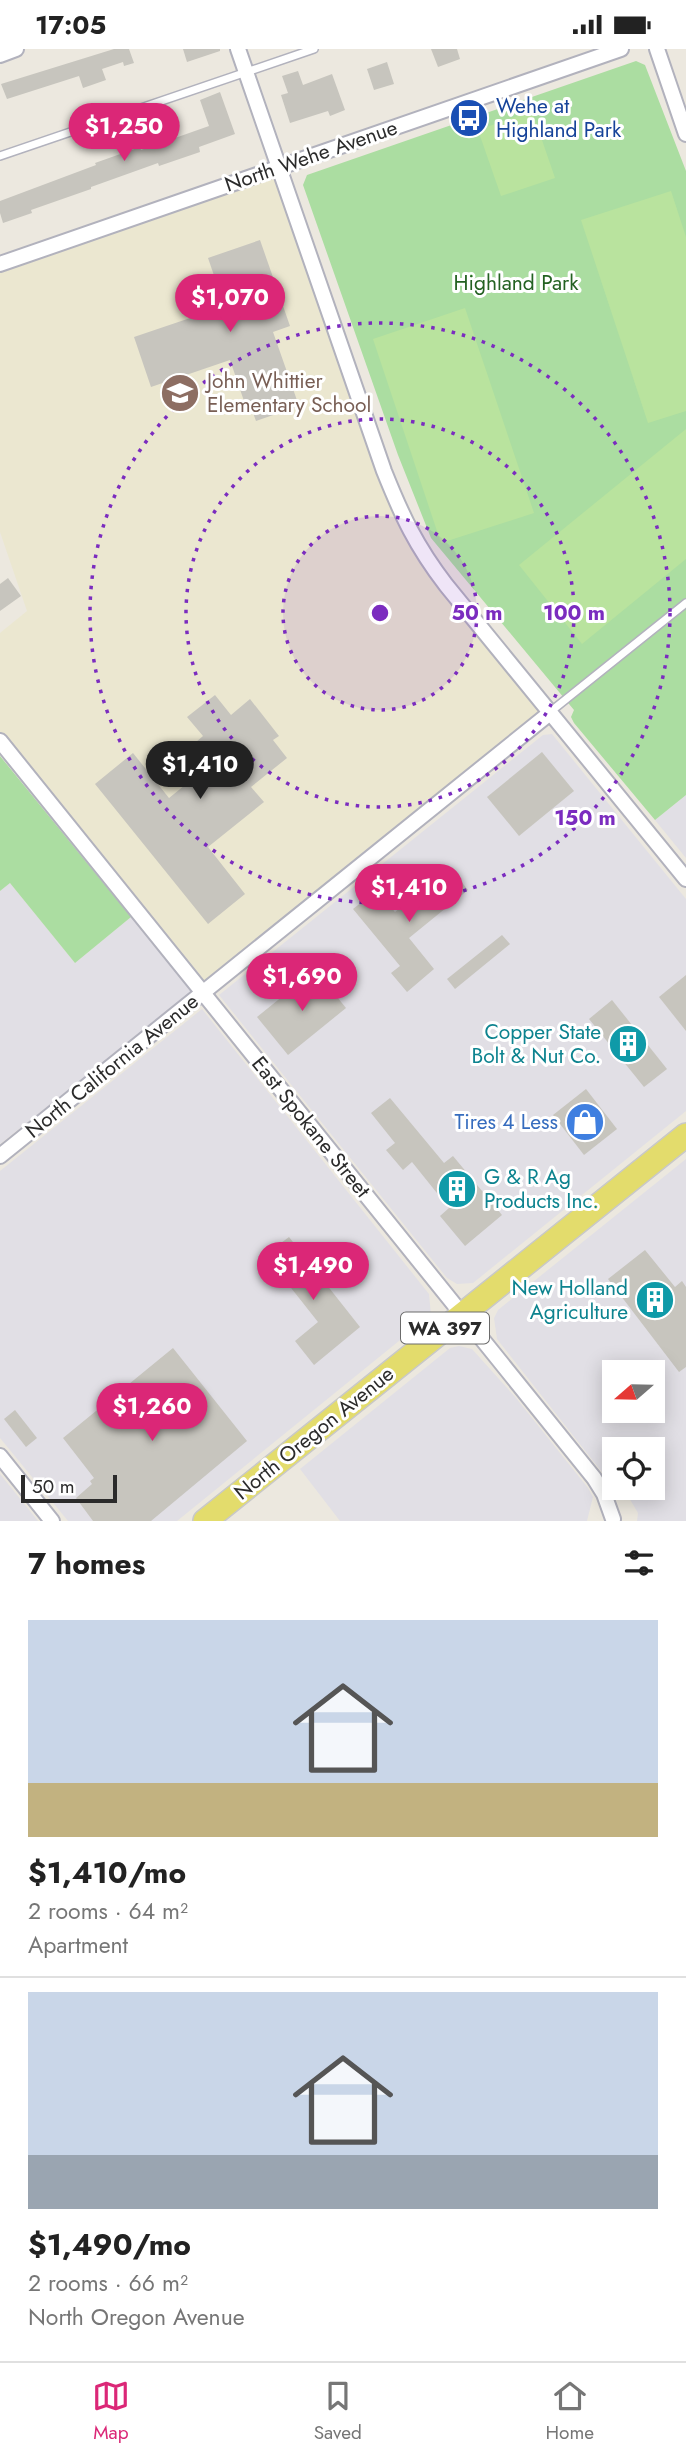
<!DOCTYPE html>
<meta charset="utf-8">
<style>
body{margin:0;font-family:Jost,sans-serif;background:#f6f6f6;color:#222;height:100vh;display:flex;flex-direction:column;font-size:26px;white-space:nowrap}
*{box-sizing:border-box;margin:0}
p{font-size:23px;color:#767676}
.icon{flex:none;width:38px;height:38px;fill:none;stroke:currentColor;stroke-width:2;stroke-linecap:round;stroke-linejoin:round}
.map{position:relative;height:1472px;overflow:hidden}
.panel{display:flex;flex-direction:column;background:#fff;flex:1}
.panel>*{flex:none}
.needle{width:46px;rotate:250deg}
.controls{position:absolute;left:602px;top:1311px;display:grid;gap:14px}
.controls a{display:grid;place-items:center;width:63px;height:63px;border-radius:0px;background:#fff;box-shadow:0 4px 18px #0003;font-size:35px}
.scale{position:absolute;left:21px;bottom:18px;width:96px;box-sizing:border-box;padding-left:7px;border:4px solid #2b2b2b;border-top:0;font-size:19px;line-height:24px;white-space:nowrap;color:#2b2b2b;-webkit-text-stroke:5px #fff;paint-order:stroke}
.price{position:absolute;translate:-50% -60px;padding:0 16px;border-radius:24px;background:#db2777;color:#fff;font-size:23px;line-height:46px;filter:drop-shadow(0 2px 4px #0008)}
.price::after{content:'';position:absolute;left:50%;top:42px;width:21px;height:16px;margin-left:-10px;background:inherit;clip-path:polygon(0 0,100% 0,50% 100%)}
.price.active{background:#222;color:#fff}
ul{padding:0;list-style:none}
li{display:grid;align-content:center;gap:14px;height:371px;padding:0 28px}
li+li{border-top:2px solid #e0e0e0}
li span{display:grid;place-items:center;height:217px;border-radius:0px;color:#555}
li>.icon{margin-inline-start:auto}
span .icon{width:126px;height:126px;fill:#fffc;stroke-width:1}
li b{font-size:30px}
h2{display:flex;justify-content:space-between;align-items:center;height:84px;padding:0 28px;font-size:30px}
.status{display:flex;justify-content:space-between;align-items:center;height:49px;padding:0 35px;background:#fff;direction:ltr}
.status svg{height:19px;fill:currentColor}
.dock{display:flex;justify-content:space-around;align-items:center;height:98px;border-top:2px solid #e0e0e0;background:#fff;font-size:19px;color:#767676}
.dock a{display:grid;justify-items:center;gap:4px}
.dock .active{color:#db2777}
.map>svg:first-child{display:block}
</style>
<div class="status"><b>17:05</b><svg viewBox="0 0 49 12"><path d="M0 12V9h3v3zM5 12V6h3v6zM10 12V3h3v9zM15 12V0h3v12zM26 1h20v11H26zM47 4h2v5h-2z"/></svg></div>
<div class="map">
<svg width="686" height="1472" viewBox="0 0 686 1472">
<rect width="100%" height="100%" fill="#ece8df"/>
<g fill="#e1dfe5" fill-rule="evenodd">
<polygon points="552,685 686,850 686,1062 473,1234 457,1235 447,1229 219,946 543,686"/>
<polygon points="686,746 686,809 655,771"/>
<polygon points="10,834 75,914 131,868 192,943 0,1095 0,842"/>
<polygon points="202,960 429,1245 431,1266 177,1472 68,1472 0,1389 0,1122"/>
<path d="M 686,1110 L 686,1472 L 637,1472 L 638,1464 L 628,1447 L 620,1439 L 653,1438 L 653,1400 L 614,1400 L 614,1434 L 605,1427 L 497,1290 L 494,1269 L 498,1261 ZM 614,1323 L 653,1323 L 653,1362 L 614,1362 Z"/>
<polygon points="459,1297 472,1300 516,1349 588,1439 593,1448 587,1472 340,1472 300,1420 450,1299"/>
<polygon points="0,1425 38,1472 0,1472"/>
</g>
<polygon fill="#ebe7d0" points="279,118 402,467 550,664 203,944 0,692 0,584 27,562 0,483 0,215"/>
<g fill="#abdda1">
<polygon points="636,12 645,16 686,122 686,746 655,771 574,674 571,668 574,661 431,489 398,406 303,136 307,126"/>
<polygon points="0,707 131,868 75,914 10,834 0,842"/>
</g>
<g fill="#b9e39e">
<polygon points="532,62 555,129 501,147 478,81"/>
<polygon points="671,142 686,188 686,362 648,374 581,171"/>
<polygon points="465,259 534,464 441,494 373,290"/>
<polygon points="686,380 686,510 582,595 519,516"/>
</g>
<g fill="#c7c5be">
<polygon points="114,0 129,0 134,14 124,17 123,13 102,20 106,31 83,39 79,27 7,50 1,35"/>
<polygon points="183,0 220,0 220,2 187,13"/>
<polygon points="431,0 457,0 460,10 438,18"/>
<polygon points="387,13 394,35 374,41 367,20"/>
<polygon points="298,22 303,36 332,25 345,61 330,67 328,62 290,74 281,46 288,44 282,27"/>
<polygon points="220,43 235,85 199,98 200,103 159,117 158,114 91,138 91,140 31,161 32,164 3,174 0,164 0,152 96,116 95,114 140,98 141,101 209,77 200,51"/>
<polygon points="260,191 290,277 273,283 299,357 256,372 249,353 245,355 230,311 151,338 134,288 199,266 194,250 219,241 208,209"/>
<polygon points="8,529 21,547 0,562 0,535"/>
<polygon points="215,646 231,666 250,650 279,687 273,691 287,709 251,738 264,753 208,798 245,845 208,875 95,735 133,704 169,749 195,728 191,723 200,716 188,700 203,687 187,668"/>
<polygon points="542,703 574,742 519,787 487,748"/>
<polygon points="450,819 468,841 409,889 434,920 407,943 391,924 400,917 353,860 377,841 395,863"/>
<polygon points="502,886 510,895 455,940 447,930"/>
<polygon points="315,921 346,959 288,1006 257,968"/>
<polygon points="686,926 686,982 659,948"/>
<polygon points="612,951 667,1020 644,1038 589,970"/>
<polygon points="586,1040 617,1080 584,1106 553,1066"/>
<polygon points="390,1049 444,1114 453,1107 502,1166 465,1197 440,1167 449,1159 412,1113 403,1121 386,1101 395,1094 371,1064"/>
<polygon points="289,1188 360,1278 314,1316 295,1292 318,1273 265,1206"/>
<polygon points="645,1201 675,1238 682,1232 686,1238 686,1318 679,1323 608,1230"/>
<polygon points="173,1299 247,1392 151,1472 93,1472 76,1449 92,1435 90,1432 94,1429 63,1389"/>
<polygon points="15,1361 37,1389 26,1398 4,1370"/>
</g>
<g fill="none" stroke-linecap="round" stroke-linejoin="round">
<g stroke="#b2b2bd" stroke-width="10">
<g id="service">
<polyline points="0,107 314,0"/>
<polyline points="550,663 686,554"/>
</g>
</g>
<g stroke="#b2b2bd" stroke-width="18">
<g id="minor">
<path d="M 238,0 L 384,422 C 402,467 416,497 446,536 L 686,830"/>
<polyline points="657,0 686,85"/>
<polyline points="0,6 16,0"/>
<polyline points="0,215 621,0"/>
<polyline points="0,692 594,1429 604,1445 613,1470"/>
<polyline points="0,1107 550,664"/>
<polyline points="0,1407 52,1472"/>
</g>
</g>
<g stroke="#c8c8c8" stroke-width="26">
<polyline id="primary" points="205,1472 686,1086"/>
</g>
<use href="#service" stroke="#fff" stroke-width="7"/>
<use href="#minor" stroke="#fff" stroke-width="14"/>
<use href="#primary" stroke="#e3dc6c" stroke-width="23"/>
</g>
<circle cx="380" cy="564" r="97" fill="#7b2cbf" fill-opacity=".12"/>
<g fill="none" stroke="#7b2cbf" stroke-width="3.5" stroke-dasharray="3.5 7">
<circle cx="380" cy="564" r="97"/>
<circle cx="380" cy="564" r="194"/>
<circle cx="380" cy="564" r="290"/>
</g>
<defs>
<g id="bus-disc" transform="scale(2.0125)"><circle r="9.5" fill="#1a4fb4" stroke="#fff"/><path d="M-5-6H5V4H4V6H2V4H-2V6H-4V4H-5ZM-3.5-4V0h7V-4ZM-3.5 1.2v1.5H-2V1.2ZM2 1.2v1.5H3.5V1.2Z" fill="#fff"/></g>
<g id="school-disc" transform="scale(2.0125)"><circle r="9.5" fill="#8d6e63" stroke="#fff"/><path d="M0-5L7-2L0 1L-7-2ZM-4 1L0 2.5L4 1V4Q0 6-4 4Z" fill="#fff"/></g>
<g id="building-disc" transform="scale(2.0125)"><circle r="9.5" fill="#0f9aa8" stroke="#fff"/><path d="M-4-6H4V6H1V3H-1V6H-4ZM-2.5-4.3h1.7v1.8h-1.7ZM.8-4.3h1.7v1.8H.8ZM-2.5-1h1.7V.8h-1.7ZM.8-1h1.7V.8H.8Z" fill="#fff"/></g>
<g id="shop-disc" transform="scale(2.0125)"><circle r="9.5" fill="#3f7fe0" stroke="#fff"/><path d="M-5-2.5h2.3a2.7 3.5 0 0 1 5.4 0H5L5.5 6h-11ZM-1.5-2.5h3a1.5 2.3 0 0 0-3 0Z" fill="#fff"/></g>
</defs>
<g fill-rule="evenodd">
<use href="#bus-disc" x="469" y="69"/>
<use href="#school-disc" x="180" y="344"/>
<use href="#building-disc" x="628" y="995"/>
<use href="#shop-disc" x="585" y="1073"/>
<use href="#building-disc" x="457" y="1140"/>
<use href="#building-disc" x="655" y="1251"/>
</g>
<g text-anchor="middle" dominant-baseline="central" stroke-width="6" stroke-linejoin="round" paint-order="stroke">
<rect fill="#fff" stroke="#6b6b6b" stroke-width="2" x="401" y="1263.5" width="88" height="31" rx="5"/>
<g font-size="19" font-weight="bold" fill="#2b2b2b">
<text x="445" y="1279">WA 397</text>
</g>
<g font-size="21" fill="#164399" stroke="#fff" text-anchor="start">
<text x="496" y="57">Wehe at<tspan x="496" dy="24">Highland Park</tspan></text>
</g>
<g font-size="21" fill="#2b2b2b" stroke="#fff">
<text transform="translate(311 107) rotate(-19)">North Wehe Avenue</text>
<text transform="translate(112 1017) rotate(-39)">North California Avenue</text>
<text transform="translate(311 1078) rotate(51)">East Spokane Street</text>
<text transform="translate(314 1384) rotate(-39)">North Oregon Avenue</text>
</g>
<g font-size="21" fill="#246222" stroke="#fff">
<text x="516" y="234">Highland Park</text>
</g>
<g font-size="21" fill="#785e54" stroke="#fff" text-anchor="start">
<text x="207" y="332">John Whittier<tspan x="207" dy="24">Elementary School</tspan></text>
</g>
<g font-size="21" fill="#0d838f" stroke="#fff" text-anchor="end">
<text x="601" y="983">Copper State<tspan x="601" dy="24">Bolt &amp; Nut Co.</tspan></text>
<text x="484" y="1128" text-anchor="start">G &amp; R Ag<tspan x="484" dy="24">Products Inc.</tspan></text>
<text x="628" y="1239">New Holland<tspan x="628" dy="24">Agriculture</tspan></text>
</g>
<g font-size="21" fill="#366cbe" stroke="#fff" text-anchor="end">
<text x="558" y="1073">Tires 4 Less</text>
</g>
</g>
<circle cx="380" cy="564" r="10" fill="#7b2cbf" stroke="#fff" stroke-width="3.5"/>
<g font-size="21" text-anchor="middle" font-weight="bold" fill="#7b2cbf" stroke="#fff" stroke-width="6" stroke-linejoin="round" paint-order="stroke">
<text x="477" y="571">50 m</text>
<text x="574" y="571">100 m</text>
<text x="585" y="776">150 m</text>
</g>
</svg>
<div class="controls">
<a><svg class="needle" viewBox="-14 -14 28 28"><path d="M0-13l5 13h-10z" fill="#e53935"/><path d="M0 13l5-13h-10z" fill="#767676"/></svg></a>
<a><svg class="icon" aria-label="locate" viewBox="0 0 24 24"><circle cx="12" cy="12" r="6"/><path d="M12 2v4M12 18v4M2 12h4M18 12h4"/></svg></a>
</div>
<div class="scale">50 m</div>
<b class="price" style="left:124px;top:114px">$1,250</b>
<b class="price" style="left:230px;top:285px">$1,070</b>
<b class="price active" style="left:200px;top:752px">$1,410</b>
<b class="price" style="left:409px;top:875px">$1,410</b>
<b class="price" style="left:302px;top:964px">$1,690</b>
<b class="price" style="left:313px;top:1253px">$1,490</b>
<b class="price" style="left:152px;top:1394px">$1,260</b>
</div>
<section class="panel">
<h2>7 homes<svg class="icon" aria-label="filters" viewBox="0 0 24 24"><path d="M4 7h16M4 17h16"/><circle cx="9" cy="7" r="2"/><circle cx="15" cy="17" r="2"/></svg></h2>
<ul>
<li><span style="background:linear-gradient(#c9d6e8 75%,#c2b280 0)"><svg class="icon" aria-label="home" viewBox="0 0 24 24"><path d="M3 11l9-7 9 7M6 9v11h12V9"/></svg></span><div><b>$1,410/mo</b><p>2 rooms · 64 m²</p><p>Apartment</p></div></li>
<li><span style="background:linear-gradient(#c9d6e8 75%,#9aa5b1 0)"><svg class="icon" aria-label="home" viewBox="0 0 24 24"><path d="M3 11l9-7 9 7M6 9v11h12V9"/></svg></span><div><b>$1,490/mo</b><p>2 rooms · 66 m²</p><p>North Oregon Avenue</p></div></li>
</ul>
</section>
<nav class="dock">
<a class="active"><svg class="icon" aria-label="map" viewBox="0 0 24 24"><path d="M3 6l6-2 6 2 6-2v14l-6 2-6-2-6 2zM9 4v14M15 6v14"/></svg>Map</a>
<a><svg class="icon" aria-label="saved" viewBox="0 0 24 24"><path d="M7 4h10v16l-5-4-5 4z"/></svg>Saved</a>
<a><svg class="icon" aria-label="home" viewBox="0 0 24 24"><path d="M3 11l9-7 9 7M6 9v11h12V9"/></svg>Home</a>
</nav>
